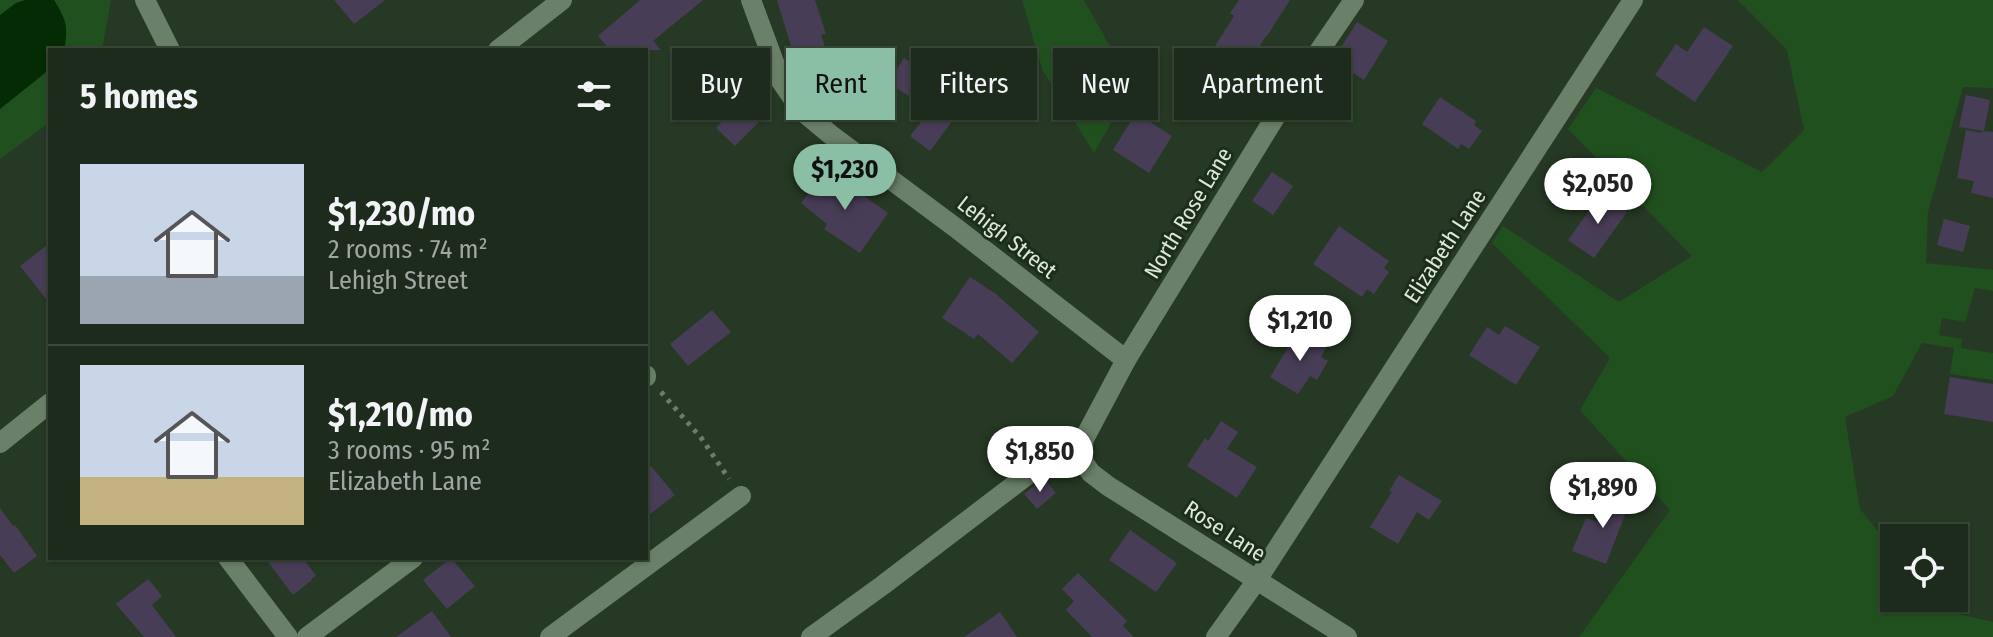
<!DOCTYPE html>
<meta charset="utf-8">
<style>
body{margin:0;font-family:"Fira Sans Condensed",sans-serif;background:#293728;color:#f1f3f6;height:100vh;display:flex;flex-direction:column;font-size:30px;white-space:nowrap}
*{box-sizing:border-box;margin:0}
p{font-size:26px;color:#a0a7a3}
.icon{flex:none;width:44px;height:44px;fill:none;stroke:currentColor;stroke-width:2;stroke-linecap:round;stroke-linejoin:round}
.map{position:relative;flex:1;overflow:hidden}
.sheet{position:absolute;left:48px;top:48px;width:600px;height:512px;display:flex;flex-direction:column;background:#1c2b1b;border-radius:0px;box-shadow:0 2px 6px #0004,0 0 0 2px #3a473a}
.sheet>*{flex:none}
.top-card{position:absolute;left:672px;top:48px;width:760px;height:72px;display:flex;gap:16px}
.fabs{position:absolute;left:1880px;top:524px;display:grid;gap:16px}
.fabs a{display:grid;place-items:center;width:88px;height:88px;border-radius:0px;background:#1c2b1b;box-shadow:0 2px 6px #0004,0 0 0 2px #3a473a;font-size:40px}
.price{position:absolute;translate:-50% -68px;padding:0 18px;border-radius:28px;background:#fff;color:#222;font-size:26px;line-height:52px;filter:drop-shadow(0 2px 4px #0008)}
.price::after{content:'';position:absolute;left:50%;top:48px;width:24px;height:18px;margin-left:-12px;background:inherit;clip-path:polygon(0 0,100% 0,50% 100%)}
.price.active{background:#8abfa5;color:#111}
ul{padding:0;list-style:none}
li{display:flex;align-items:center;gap:24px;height:200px;padding:0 32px}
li+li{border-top:2px solid #3a473a}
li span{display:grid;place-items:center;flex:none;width:224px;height:160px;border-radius:0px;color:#555}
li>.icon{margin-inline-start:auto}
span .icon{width:96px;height:96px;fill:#fffc;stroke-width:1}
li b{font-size:34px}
h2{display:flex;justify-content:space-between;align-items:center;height:96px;padding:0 32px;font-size:34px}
.chip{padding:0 28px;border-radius:0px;background:#1c2b1b;box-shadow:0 2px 6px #0004,0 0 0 2px #3a473a;font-size:28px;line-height:72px}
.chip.active{background:#8abfa5;color:#111}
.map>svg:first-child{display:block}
</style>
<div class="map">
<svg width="1993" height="637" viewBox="0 0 1993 637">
<rect width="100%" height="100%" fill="#263924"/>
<g fill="#21501f">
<polygon points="0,0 111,0 102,50 50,50 50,122 0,159"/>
<polygon points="1022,0 1084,0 1132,86 1094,153 1042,69"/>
<polygon points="1738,0 1993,0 1993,88 1963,87 1928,212 1926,263 1993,270 1993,291 1975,288 1965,322 1942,318 1939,335 1962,339 1961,348 1993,353 1993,380 1950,374 1954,348 1922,343 1893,396 1845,417 1860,509 1885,540 1894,566 1894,598 1905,598 1907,602 1993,622 1993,637 1579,637 1670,510 1580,410 1610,358 1492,243 1503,226 1619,302 1692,256 1568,129 1596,88 1762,172 1804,130 1787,50"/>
</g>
<path fill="#042b04" d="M 25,0 L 54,0 C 66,19 69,28 64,50 L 50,50 L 50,69 L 0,109 L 0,15 L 16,3 Z"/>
<g fill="#483d56">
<polygon points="334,0 385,0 354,24"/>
<polygon points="640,0 703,0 653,41 661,50 610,50 598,36"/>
<polygon points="777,0 815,0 826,34 821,35 830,62 799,72"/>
<polygon points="1239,0 1290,0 1267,36 1266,36 1219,112 1186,92 1234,16 1230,13"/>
<polygon points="1357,22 1388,41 1364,80 1333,60"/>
<polygon points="1704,27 1733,46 1695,102 1655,75 1676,44 1687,52"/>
<polygon points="904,58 930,75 915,100 888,83"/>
<polygon points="1966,95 1990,100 1984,131 1959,127"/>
<polygon points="1440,97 1476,121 1474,125 1482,131 1469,149 1461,144 1458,149 1422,124"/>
<polygon points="742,100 762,119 735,146 716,128"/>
<polygon points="934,106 953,120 930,151 910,136"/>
<polygon points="1136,113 1172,136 1149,173 1113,150"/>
<polygon points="1966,130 1982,133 1982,131 1993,132 1993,198 1971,193 1974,181 1957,178"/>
<polygon points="1272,172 1293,186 1273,215 1252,201"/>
<polygon points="823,175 830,181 835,175 888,213 860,253 824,229 827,224 801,203"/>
<polygon points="1601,194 1627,212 1594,258 1568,240"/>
<polygon points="1944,219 1970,226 1963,252 1937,245"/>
<polygon points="1339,226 1389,261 1384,268 1389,272 1374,294 1367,289 1362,297 1313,264"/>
<polygon points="50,243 50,304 20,266"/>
<polygon points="970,277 996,294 1039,332 1012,363 978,334 974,339 942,318"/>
<polygon points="712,310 731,332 688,366 670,344"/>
<polygon points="1505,326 1540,347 1516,385 1469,355 1487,327 1499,335"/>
<polygon points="1298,331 1326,348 1321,357 1328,361 1317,380 1310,376 1298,394 1270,377"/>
<polygon points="1950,377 1993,384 1993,422 1944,414"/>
<polygon points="1221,421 1238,432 1227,449 1257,467 1237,498 1187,466 1205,438 1208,441"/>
<polygon points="646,460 675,495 646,517"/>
<polygon points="1399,475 1442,501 1429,520 1417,512 1398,544 1370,527 1392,492 1389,491"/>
<polygon points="1044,478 1056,493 1037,509 1024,494"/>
<polygon points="1613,492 1631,499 1606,564 1572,551 1586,518 1597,522"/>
<polygon points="0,508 13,526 15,525 37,556 14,573 0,555"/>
<polygon points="1130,530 1177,563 1156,592 1109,560"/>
<polygon points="265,558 303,558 316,576 311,579 312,580 293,595"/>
<polygon points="451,558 475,586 447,609 423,580"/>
<polygon points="1078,573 1127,621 1123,626 1134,637 1092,637 1066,610 1074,601 1062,589"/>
<polygon points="148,579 162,596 152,605 176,637 144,637 116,604"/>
<polygon points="432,611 451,637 396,637"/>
<polygon points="1000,612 1017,637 964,637"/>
</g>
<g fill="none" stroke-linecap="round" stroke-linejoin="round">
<polyline stroke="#6c7d6a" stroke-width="5" stroke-dasharray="4 6" stroke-linecap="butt" points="661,392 702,439 729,479"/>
<g stroke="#6a8068" stroke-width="20">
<polyline points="145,0 170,50"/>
<polyline points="751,0 781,81 801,110 831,135 956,228 1126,360"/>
<polyline points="498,50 562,0"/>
<polyline points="646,375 646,377"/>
<polyline points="0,443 50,403"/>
<polyline points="228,558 288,637"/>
<polyline points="307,637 413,558"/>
<polyline points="550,637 741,496"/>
<polyline points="811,637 883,585 1064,447 1081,447"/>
<polyline points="1216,637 1257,580 1633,0"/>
<polyline points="1347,637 1108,486 1091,473 1084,463 1081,454 1084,439 1126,360 1285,101 1354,0"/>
</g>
</g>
<g text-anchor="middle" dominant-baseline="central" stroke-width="6" stroke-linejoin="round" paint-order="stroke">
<g font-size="22" fill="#dce8da" stroke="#1c2e1a">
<text transform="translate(1188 213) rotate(-59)">North Rose Lane</text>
<text transform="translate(1007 237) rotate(38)">Lehigh Street</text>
<text transform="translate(1445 246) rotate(-57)">Elizabeth Lane</text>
<text transform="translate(1225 531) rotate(33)">Rose Lane</text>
</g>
</g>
</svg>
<div class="fabs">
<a><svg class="icon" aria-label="locate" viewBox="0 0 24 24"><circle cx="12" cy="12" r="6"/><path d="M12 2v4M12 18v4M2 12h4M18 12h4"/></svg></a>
</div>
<b class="price active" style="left:845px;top:212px">$1,230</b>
<b class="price" style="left:1598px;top:226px">$2,050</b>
<b class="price" style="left:1300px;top:363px">$1,210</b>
<b class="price" style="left:1040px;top:494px">$1,850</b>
<b class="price" style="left:1603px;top:530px">$1,890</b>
<div class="top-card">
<a class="chip">Buy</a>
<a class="chip active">Rent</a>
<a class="chip">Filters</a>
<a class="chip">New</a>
<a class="chip">Apartment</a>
</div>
<section class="sheet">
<h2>5 homes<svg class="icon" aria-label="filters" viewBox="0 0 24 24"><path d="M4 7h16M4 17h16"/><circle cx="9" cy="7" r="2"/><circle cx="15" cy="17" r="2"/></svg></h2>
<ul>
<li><span style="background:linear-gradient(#c9d6e8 70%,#9aa5b1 0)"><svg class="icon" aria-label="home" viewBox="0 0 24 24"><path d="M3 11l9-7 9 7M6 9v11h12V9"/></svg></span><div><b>$1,230/mo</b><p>2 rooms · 74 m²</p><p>Lehigh Street</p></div></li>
<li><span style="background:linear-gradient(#c9d6e8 70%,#c2b280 0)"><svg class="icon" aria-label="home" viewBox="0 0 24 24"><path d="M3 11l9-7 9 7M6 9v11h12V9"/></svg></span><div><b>$1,210/mo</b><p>3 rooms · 95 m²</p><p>Elizabeth Lane</p></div></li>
</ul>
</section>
</div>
